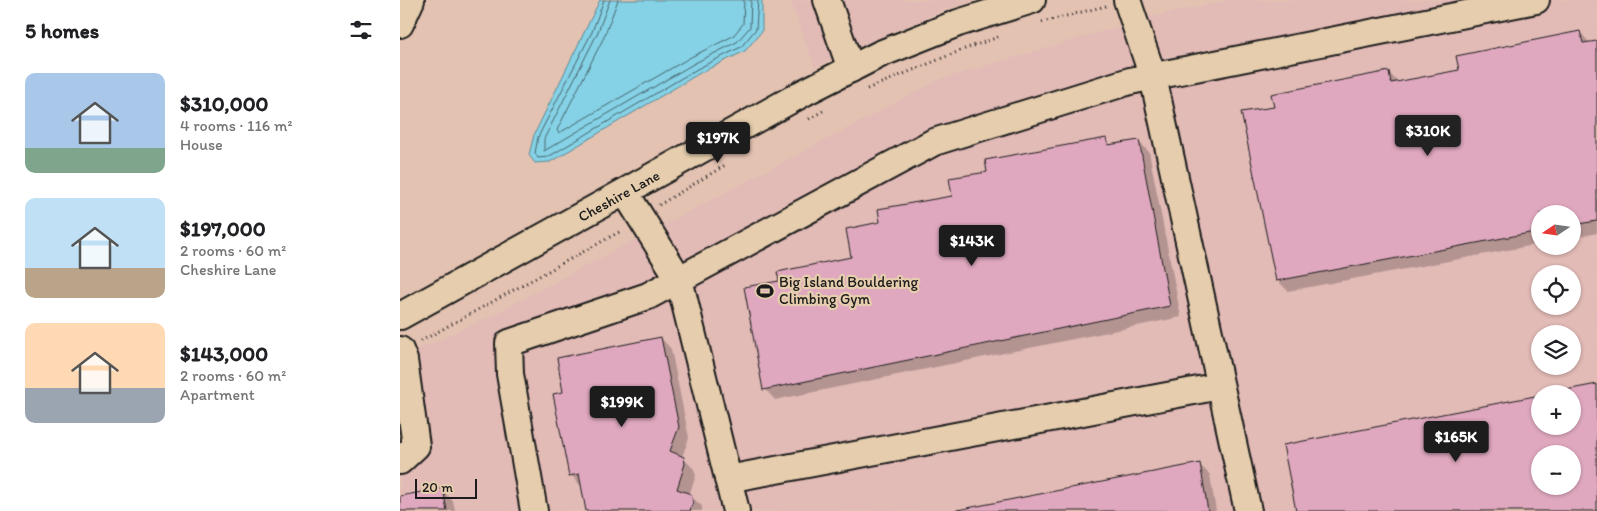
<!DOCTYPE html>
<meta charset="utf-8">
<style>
body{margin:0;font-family:Itim,sans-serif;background:#f6f6f6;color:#202124;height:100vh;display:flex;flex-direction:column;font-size:19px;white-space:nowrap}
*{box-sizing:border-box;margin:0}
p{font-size:16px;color:#757577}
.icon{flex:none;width:28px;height:28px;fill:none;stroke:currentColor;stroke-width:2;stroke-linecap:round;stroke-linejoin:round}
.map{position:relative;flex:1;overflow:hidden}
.drawer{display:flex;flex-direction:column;background:#fff;width:400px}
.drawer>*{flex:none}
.needle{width:32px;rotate:257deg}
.tools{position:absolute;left:1131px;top:205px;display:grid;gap:10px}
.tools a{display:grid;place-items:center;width:50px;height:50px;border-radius:50%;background:#fff;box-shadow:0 1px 4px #0004;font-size:25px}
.scale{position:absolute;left:15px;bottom:12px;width:62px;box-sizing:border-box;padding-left:5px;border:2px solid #1c1c1c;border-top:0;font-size:14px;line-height:18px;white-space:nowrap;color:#1c1c1c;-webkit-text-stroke:4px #e5cdad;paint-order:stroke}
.price{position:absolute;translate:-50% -42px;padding:0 11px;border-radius:5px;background:#1c1c1c;color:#fff;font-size:16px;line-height:32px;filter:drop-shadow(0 1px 2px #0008)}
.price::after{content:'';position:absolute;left:50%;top:30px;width:15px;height:11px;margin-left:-8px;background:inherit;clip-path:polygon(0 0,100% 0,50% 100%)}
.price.selected{background:#222;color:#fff}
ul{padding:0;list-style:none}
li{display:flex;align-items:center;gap:15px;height:125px;padding:0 25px}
li span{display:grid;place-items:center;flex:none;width:140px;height:100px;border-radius:10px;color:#555}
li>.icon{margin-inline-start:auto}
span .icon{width:60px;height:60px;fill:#fffc;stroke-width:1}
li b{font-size:21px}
h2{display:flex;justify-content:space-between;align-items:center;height:60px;padding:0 25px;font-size:21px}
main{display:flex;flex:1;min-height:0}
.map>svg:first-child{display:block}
</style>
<main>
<section class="drawer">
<h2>5 homes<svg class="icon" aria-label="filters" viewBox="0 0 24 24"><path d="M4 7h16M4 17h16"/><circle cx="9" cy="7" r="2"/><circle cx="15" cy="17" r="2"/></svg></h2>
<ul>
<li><span style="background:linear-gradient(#a9c7e8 75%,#7fa58c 0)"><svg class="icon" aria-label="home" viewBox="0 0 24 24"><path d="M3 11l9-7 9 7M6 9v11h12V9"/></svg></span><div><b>$310,000</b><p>4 rooms · 116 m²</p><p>House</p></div></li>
<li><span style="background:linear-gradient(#bfe0f5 70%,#b9a48a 0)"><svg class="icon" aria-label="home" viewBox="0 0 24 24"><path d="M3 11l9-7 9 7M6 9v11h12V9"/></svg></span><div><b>$197,000</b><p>2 rooms · 60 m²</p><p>Cheshire Lane</p></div></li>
<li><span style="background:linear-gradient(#ffd9b3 65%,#9aa5b1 0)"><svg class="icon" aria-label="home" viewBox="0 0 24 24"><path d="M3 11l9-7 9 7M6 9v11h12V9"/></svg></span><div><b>$143,000</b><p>2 rooms · 60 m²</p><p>Apartment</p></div></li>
</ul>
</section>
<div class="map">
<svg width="1197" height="511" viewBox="0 0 1197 511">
<rect width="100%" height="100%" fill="#e3c2b2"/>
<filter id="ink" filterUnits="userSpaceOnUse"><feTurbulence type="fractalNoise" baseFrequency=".02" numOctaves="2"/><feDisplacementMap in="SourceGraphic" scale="10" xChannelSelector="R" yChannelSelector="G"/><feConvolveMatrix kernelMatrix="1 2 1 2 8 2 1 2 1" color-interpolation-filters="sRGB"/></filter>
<g filter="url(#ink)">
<g fill="#e2bab6" fill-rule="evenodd">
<polygon points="390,0 576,0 545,9 415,67"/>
<path d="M 831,0 L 1197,0 L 1197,511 L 0,511 L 0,358 L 87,318 L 541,79 L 755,16 ZM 1140,214 L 1172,214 L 1172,246 L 1140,246 ZM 1140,274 L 1172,274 L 1172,306 L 1140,306 ZM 1140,334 L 1172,334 L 1172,366 L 1140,366 ZM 1140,394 L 1172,394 L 1172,426 L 1140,426 ZM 1140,454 L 1172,454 L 1172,486 L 1140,486 Z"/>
</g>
<polygon fill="#85d1e5" stroke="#5b8995" points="200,0 362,0 362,31 345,51 300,73 150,162 135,163 129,155 134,135"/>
<g fill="#0003">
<polygon points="1180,32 1190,43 1197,42 1197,233 1172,238 1172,214 1140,214 1140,244 888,291 877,280 875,108 989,73 999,83 1060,71"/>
<polygon points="706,139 712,146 738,141 749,152 781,317 375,400 365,389 380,282 453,258 481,224 553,197 589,173"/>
<polygon points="261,338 271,349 289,438 282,457 294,469 296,476 289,495 302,506 302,511 187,511 181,486 171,475 165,393"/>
<polygon points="799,464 810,475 816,511 558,511"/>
<polygon points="42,490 53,501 55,511 0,511 0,498"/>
</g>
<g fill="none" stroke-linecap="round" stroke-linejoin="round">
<g stroke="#46646c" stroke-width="1">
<polyline points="204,0 192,32 138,137 135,153 138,158 148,157 297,69 341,47 356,29 358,0"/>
<polyline points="210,0 197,34 144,139 144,151 295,63 337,42 350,27 351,0"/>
<polyline points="218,0 204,37 157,130 159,133 291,57 333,36 343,24 344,0"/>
</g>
</g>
<g fill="#dfa8bf" stroke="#1c1c1c" fill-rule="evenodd">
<polygon points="1180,31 1183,43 1197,41 1197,221 1172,225 1172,214 1140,214 1140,231 876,281 841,112 874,107 871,94 989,71 991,83 1059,70 1056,56"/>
<polygon points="706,138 708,145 739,140 770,306 363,390 344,287 379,281 377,272 451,257 446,229 480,222 478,209 552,196 549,178 587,172 585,160"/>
<polygon points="261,337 279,427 270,451 284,457 285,464 277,489 291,494 293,502 290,511 186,511 179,474 169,476 153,394 163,392 157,358"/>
<path d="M 1197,384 L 1197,511 L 896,511 L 883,445 L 1140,395 L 1140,426 L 1172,426 L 1172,394 L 1145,394 ZM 1140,454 L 1172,454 L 1172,486 L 1140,486 Z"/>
<polygon points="800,463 808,511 552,511"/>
<polygon points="43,488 47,511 0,511 0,496"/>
</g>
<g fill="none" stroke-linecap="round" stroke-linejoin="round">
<g stroke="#1c1c1c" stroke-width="30">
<g id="minor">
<polyline points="427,0 451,69"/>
<polyline points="727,0 753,77 848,511"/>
<polyline points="0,24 11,0"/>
<polyline points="225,192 279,279 336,511"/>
<polyline points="0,316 405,92 480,54 558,23 632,0"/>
<polyline points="0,350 4,360 16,446 0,461"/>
<polyline points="328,479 820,386"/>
<polyline points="134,511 110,374 109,343 248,296 534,142 730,81 1136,0"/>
</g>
</g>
<g stroke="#1c1c1c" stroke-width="3" stroke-dasharray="1 4" stroke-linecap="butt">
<polyline points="642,22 706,6"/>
<polyline points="467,89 562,50 601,36"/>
<polyline points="409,119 423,111"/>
<polyline points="259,205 327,164"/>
<polyline points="21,341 221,231"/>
</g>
<use href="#minor" stroke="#e5cdad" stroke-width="26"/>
</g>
</g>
<defs>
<g id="stadium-bare" transform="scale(1.35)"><path d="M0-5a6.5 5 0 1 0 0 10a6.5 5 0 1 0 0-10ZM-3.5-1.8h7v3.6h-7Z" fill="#1c1c1c" stroke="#e5cdad" stroke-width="2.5" paint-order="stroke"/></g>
</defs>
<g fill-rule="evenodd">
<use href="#stadium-bare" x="365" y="291"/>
</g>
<g text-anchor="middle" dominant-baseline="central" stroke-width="4.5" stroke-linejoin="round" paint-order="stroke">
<g font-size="15" fill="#1c1c1c" stroke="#e5cdad">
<text transform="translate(219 196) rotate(-29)">Cheshire Lane</text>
</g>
<g font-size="15" fill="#1c1c1c" stroke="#e5cdad" text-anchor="start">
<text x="379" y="282">Big Island Bouldering<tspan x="379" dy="17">Climbing Gym</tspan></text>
</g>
</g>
</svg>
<div class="tools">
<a><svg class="needle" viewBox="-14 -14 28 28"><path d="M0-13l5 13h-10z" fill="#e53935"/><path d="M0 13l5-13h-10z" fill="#757577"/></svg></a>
<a><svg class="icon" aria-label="locate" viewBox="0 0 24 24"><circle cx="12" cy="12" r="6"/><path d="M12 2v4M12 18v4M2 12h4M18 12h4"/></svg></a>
<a><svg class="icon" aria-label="layers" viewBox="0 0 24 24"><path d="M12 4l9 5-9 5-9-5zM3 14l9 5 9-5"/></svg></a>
<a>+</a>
<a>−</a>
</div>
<div class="scale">20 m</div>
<b class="price selected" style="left:1028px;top:157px">$310K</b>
<b class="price" style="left:318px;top:164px">$197K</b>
<b class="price" style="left:572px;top:267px">$143K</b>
<b class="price" style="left:222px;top:428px">$199K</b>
<b class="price" style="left:1056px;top:463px">$165K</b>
</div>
</main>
